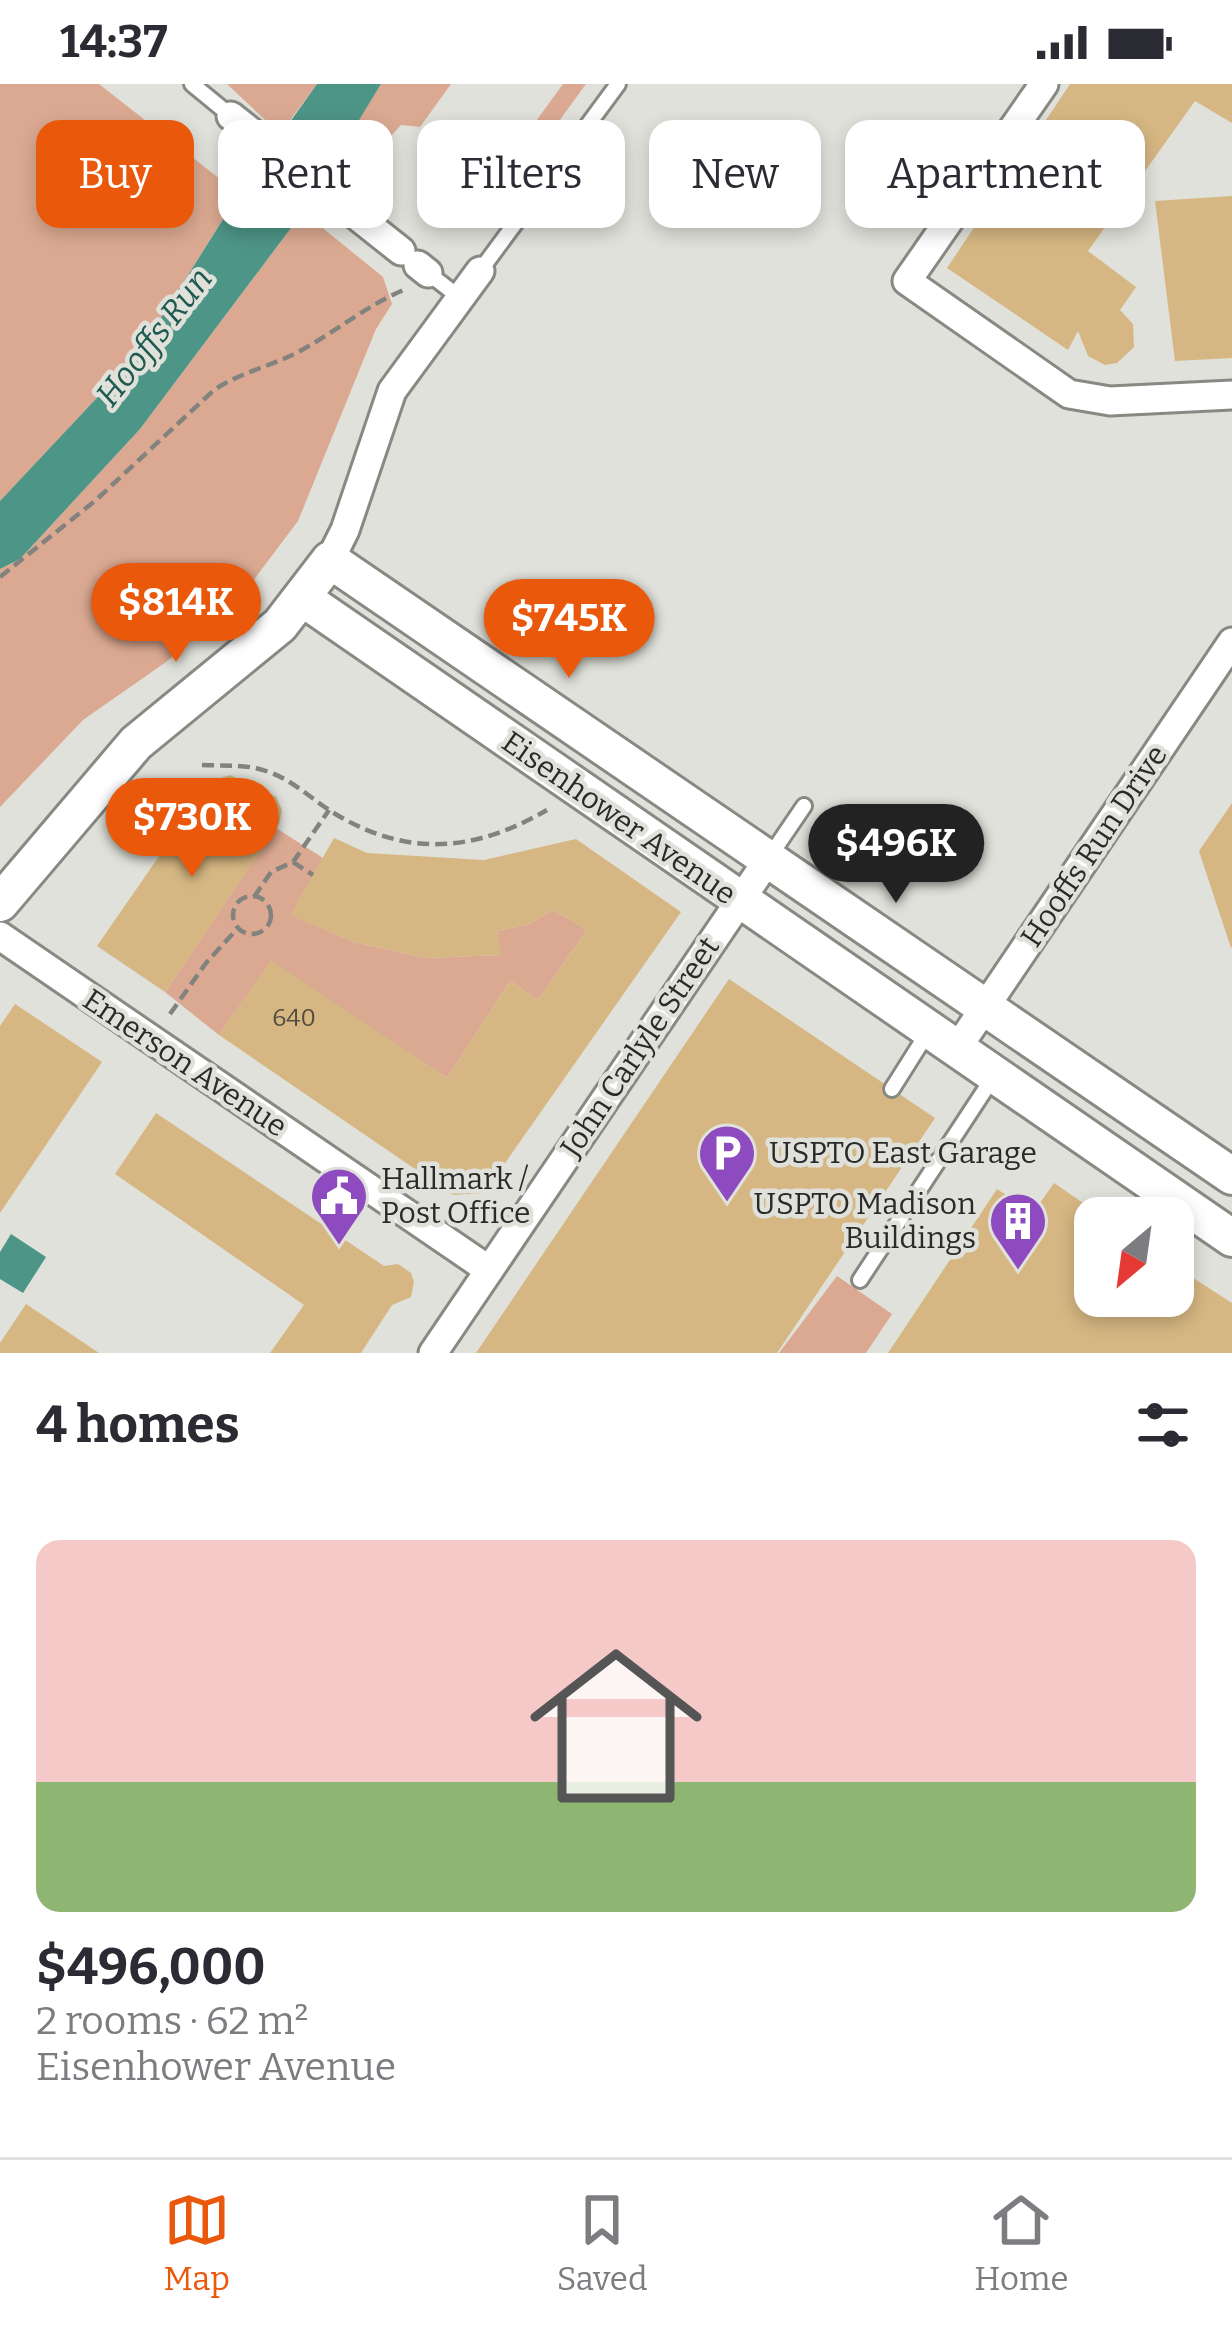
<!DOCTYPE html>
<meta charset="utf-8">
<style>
body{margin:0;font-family:Bitter,serif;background:#f2f2f3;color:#2b2b33;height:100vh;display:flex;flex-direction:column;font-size:45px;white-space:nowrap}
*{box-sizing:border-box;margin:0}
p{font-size:39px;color:#7c7c81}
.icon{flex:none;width:66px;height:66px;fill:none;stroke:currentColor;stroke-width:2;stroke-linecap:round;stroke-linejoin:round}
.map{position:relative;height:1269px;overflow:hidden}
.sheet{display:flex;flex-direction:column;background:#fff;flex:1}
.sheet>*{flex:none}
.banner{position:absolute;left:36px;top:36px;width:1161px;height:108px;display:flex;gap:24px}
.needle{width:78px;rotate:209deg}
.controls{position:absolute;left:1074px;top:1113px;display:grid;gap:24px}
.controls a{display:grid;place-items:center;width:120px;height:120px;border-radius:24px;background:#fff;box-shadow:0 6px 18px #0003;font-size:60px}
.price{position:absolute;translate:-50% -102px;padding:0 27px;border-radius:42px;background:#ea580c;color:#fff;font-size:39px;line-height:78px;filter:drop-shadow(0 3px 6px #0008)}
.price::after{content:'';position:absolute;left:50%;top:72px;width:36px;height:27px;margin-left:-18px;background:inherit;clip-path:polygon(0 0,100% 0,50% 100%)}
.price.current{background:#222;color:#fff}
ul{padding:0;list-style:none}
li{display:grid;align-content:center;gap:24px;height:636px;padding:0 36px}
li+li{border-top:3px solid #e1e1e2}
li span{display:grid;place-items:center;height:372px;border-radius:24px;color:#555}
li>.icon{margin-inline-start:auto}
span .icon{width:216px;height:216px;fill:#fffc;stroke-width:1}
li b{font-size:51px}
h2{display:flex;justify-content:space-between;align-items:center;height:144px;padding:0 36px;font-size:51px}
.pill{padding:0 42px;border-radius:24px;background:#fff;box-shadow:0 6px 18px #0003;font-size:42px;line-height:108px}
.pill.current{background:#ea580c;color:#fff}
.status{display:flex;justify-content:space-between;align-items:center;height:84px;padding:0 60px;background:#fff;direction:ltr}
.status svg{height:33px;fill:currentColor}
.dock{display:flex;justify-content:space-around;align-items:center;height:168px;border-top:3px solid #e1e1e2;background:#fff;font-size:33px;color:#7c7c81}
.dock a{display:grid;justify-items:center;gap:6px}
.dock .current{color:#ea580c}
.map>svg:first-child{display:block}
</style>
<div class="status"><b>14:37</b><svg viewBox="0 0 49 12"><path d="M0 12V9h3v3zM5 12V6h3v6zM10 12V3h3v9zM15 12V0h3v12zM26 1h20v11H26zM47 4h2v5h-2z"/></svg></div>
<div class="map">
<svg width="1232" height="1269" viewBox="0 0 1232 1269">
<rect width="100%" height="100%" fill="#e0e1da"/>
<g fill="#dba991">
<polygon points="0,0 99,0 239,110 139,269 0,417"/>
<polygon points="227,0 317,0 280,50"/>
<polygon points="381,0 451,0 420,43 401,41 355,91 328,82"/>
<polygon points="563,0 586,0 500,118 493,96"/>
<polygon points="303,128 383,193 392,220 376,245 298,437 237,518 166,578 83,636 0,723 0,485 20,475 140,345"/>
<polygon points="276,744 323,774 291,831 354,858 426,874 501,871 497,847 528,840 554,826 587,846 538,916 510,897 447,994 271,877 219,951 165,908"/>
<polygon points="837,1192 892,1230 866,1269 779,1269"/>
</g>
<g fill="#4d9587">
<polygon points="317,0 381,0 303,128 140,345 20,475 0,485 0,417 139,269 239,110"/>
<polygon points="11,1150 46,1173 23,1209 0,1195 0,1168"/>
</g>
<g fill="#d6b783">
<polygon points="1070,0 1232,0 1232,39 1195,17 1088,167 1136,203 1120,226 1133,240 1134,263 1117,279 1105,281 1088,272 1078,247 1068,266 947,184"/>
<polygon points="1232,112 1232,274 1175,277 1155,117"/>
<polygon points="230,691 276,713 282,726 279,740 165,908 97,862 211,697"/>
<polygon points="1232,719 1232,863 1231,864 1199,767"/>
<polygon points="334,754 367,769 484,776 576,755 681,828 484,1109 453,1111 219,951 271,876 447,994 510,897 538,916 587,846 554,826 528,840 497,847 502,871 426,874 354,858 290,831"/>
<polygon points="729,895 935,1034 777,1269 476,1269"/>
<polygon points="15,920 102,978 0,1129 0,942"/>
<polygon points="156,1029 384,1182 398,1180 411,1189 414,1198 411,1213 392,1221 361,1269 270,1269 304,1221 115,1090"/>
<polygon points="1054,1099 1105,1134 1095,1134 1095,1212 1173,1212 1173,1181 1232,1219 1232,1269 888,1269 997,1105 1033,1129"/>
<polygon points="26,1220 99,1269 0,1269 0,1259"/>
</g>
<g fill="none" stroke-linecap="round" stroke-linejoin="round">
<g stroke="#888982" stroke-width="20">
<g id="service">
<polyline points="192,0 231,32"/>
<polyline points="480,187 618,0"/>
<polyline points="428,189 459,213"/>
<polyline points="770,772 804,722"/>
<polyline points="892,1005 928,948"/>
<polyline points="860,1196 994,992"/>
</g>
</g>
<g stroke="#888982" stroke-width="33">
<g id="minor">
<polyline points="1044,0 907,197 1069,310 1110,317 1232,311"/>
<polyline points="231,32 401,167"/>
<polyline points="418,181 428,189"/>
<polyline points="330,476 345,446 392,307 480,187"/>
<polyline points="0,852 489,1186"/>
<polyline points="956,966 1232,558"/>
<polyline points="433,1269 767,777"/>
</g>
</g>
<g stroke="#888982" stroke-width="42">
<g id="secondary">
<polyline points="304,515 1232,1154"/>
<polyline points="0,819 136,659 280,541 330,476 1232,1092"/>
</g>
</g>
<g stroke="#82837e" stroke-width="4.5" stroke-dasharray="12 6" stroke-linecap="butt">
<path d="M 0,493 L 96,416 L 214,306 C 241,288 272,282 300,267 C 337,247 367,221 406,205"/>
<path d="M 202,681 C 224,682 246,680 266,687 C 291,695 308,712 329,726 C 404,774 473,769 547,726"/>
<polyline points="293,778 313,791"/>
<circle cx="252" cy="831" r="19"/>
<polyline points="254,813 271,788 293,778 329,726"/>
<polyline points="170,930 206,879 237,845"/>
</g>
<use href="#service" stroke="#fff" stroke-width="14"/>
<use href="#minor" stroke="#fff" stroke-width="27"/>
<use href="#secondary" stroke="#fff" stroke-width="36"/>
</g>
<defs>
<g id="parking-pin" transform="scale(3)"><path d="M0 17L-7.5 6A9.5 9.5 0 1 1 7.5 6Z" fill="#8e4bc0" stroke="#e0e1da"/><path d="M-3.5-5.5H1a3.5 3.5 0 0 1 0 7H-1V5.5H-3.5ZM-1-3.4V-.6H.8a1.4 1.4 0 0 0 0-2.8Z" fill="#fff"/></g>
<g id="civic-pin" transform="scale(3)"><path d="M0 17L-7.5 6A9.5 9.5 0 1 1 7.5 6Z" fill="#8e4bc0" stroke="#e0e1da"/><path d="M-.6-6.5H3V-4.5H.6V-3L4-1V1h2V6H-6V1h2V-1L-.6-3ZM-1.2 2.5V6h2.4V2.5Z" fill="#fff"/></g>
<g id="building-pin" transform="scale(3)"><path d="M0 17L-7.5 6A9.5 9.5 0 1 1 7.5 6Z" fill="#8e4bc0" stroke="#e0e1da"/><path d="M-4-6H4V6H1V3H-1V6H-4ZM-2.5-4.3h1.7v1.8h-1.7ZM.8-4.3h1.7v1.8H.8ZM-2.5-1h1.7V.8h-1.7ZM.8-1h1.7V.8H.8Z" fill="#fff"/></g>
</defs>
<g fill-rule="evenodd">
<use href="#parking-pin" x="727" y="1069"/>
<use href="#civic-pin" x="339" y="1112"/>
<use href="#building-pin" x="1018" y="1137"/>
</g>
<g text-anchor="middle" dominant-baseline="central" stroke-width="9" stroke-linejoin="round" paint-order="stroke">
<g font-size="24" fill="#554e3f">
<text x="294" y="934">640</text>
</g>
<g font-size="30" fill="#2a2b28" stroke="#e0e1da">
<text transform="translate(619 734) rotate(35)">Eisenhower Avenue</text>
<text transform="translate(1094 762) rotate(-56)">Hooffs Run Drive</text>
<text transform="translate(640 963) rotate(-56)">John Carlyle Street</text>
<text transform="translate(185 979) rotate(34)">Emerson Avenue</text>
</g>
<g font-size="30" fill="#2a2b28" stroke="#e0e1da" text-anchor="start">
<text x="769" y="1069">USPTO East Garage</text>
<text x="381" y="1095">Hallmark /<tspan x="381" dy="34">Post Office</tspan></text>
<text x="976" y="1120" text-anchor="end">USPTO Madison<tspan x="976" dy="34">Buildings</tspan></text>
</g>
<g font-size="33" font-style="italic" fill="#1e5a4f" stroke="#e0e1da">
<text transform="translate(154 253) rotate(-52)">Hooffs Run</text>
</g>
</g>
</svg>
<div class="controls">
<a><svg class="needle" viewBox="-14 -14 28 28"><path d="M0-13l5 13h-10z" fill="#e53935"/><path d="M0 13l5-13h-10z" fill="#7c7c81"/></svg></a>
</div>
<b class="price" style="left:176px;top:581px">$814K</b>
<b class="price" style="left:569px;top:597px">$745K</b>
<b class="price" style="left:192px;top:796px">$730K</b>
<b class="price current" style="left:896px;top:822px">$496K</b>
<div class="banner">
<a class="pill current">Buy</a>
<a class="pill">Rent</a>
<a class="pill">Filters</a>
<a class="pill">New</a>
<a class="pill">Apartment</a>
</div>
</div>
<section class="sheet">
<h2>4 homes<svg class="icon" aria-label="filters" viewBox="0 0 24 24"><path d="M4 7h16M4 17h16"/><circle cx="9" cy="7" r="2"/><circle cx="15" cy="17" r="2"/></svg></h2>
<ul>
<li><span style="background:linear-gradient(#f6c9c9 65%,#8fb573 0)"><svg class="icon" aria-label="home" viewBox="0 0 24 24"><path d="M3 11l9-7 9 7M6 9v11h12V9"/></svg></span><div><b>$496,000</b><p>2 rooms · 62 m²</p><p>Eisenhower Avenue</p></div></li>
</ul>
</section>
<nav class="dock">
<a class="current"><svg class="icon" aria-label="map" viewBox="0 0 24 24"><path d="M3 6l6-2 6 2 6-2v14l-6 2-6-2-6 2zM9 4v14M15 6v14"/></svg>Map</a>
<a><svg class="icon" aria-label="saved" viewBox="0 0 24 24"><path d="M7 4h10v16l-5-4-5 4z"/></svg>Saved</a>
<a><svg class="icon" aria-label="home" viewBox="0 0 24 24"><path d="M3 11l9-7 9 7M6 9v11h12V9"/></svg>Home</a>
</nav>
